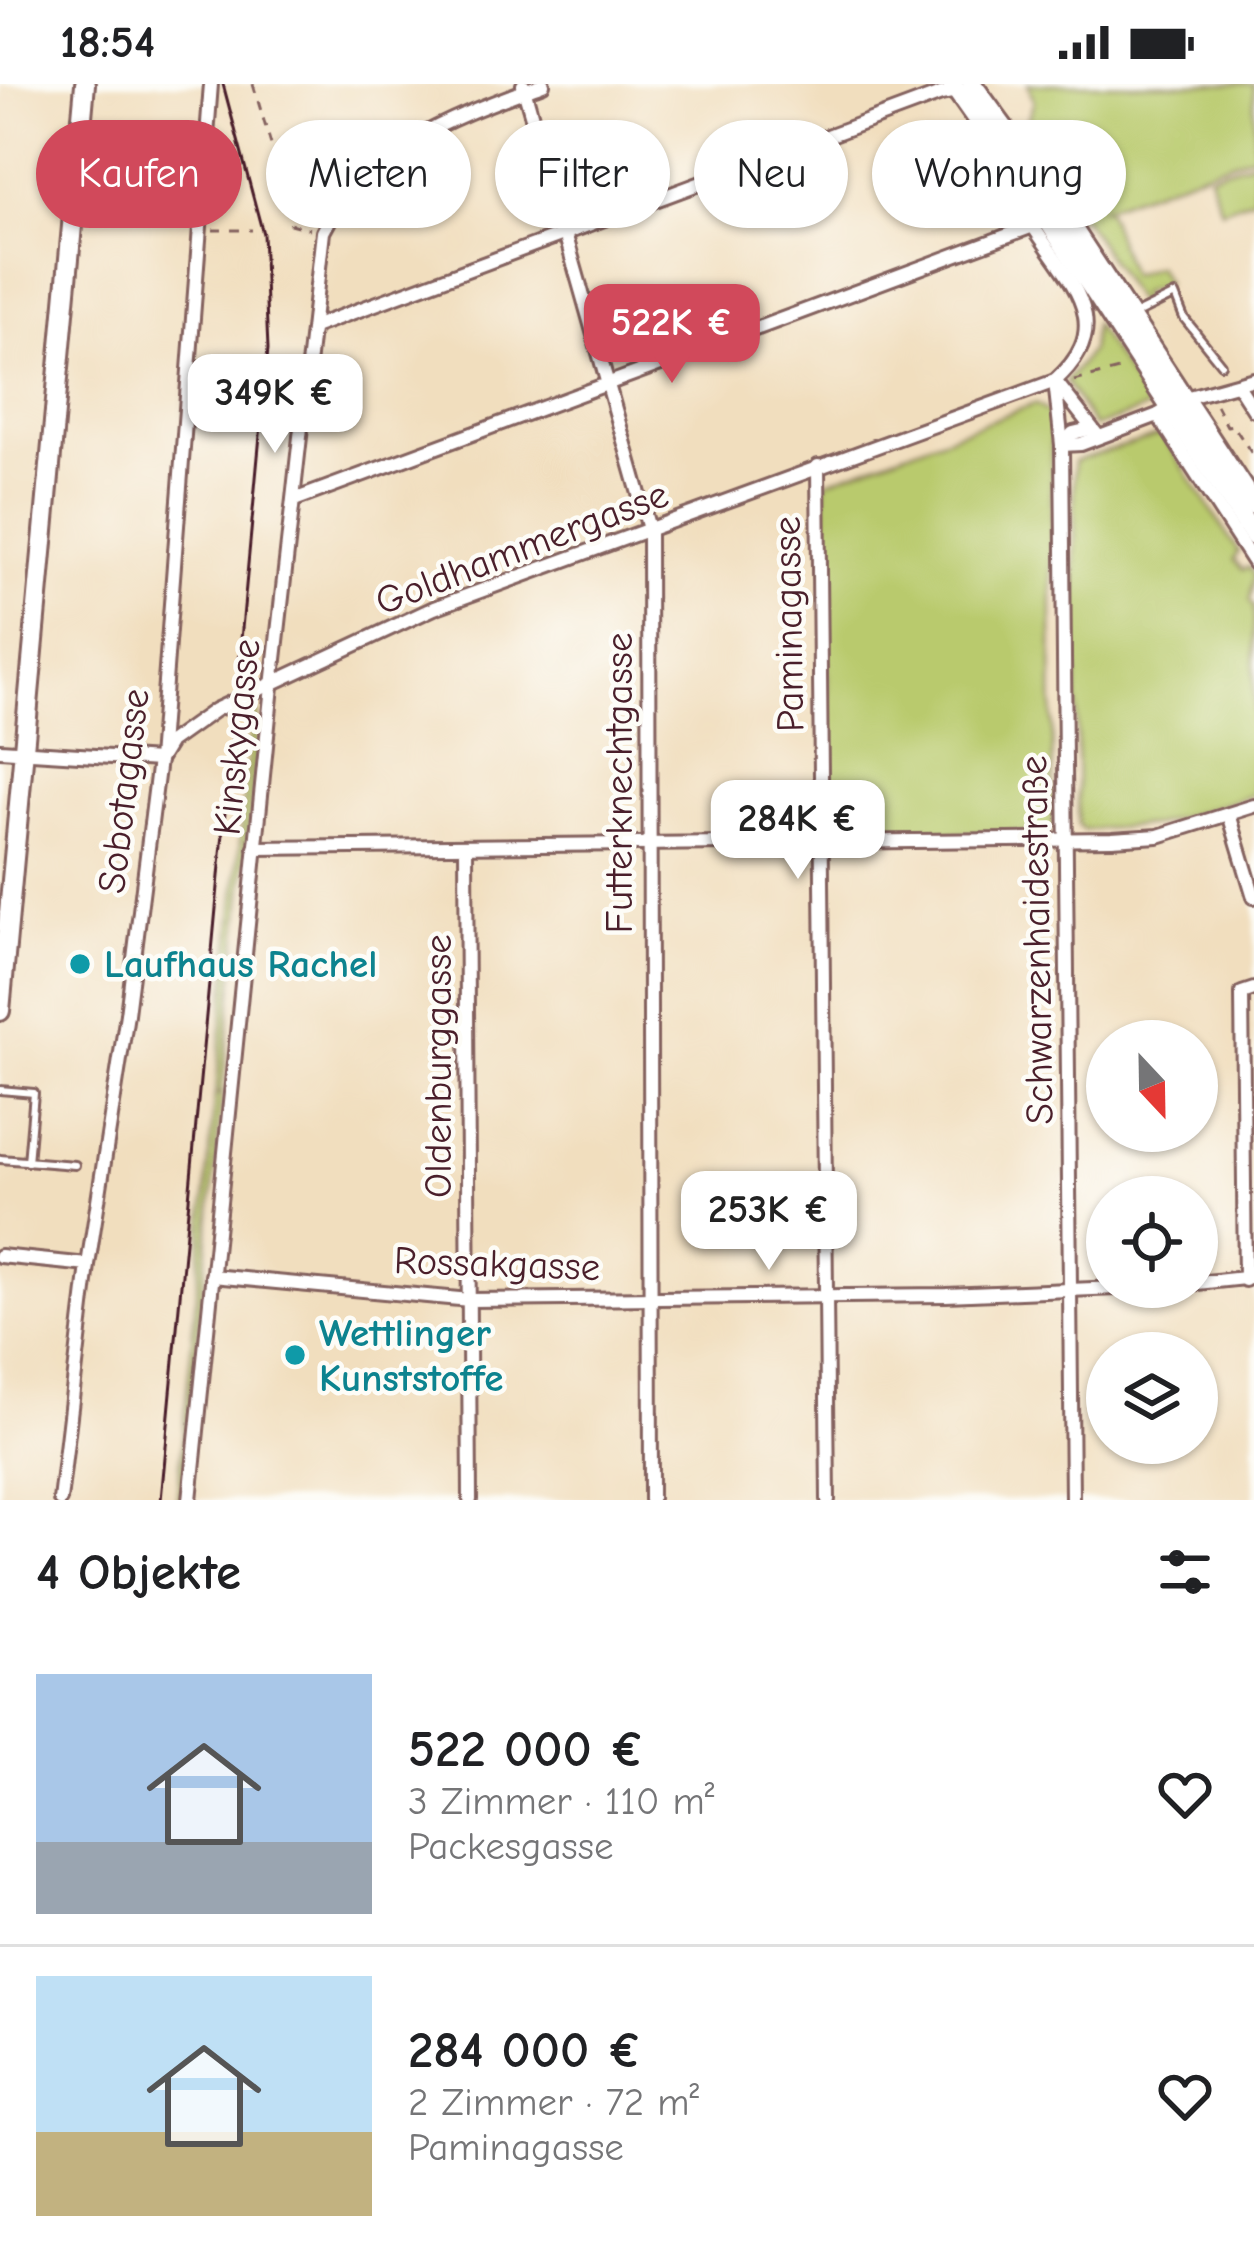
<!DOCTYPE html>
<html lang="de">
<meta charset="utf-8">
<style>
body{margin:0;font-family:"Comic Neue",sans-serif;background:#f2f2f2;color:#202124;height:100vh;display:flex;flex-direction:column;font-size:45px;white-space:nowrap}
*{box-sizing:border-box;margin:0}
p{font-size:39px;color:#757577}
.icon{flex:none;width:66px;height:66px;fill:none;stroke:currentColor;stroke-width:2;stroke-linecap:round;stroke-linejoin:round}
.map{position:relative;height:1416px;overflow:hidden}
.details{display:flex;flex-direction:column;background:#fff;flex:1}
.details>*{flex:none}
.banner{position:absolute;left:36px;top:36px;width:1182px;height:108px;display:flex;gap:24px}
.needle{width:78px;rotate:158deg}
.tools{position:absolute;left:1086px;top:936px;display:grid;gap:24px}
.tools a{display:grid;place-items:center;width:132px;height:132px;border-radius:50%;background:#fff;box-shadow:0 3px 9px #0004;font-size:60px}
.price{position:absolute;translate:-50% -102px;padding:0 27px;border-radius:24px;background:#fff;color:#222;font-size:39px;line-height:78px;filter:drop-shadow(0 3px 6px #0008)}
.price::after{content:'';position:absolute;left:50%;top:72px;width:36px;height:27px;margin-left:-18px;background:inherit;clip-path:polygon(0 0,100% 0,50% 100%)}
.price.active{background:#d1495b;color:#fff}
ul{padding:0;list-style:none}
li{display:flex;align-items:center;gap:36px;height:300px;padding:0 36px}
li+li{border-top:3px solid #e0e0e0}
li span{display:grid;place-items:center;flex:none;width:336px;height:240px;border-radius:0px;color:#555}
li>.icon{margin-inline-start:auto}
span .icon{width:144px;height:144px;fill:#fffc;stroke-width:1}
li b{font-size:51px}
h2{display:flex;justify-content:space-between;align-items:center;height:144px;padding:0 36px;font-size:51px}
.tag{padding:0 42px;border-radius:54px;background:#fff;box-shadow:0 3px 9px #0004;font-size:42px;line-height:108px}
.tag.active{background:#d1495b;color:#fff}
.status{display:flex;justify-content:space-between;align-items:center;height:84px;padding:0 60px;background:#fff;direction:ltr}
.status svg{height:33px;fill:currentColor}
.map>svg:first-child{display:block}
</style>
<div class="status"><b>18:54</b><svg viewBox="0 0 49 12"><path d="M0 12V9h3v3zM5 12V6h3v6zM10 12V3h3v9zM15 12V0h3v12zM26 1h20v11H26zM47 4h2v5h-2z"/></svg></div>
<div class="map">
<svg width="1254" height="1416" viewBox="0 0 1254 1416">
<rect width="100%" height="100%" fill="#fdfcf7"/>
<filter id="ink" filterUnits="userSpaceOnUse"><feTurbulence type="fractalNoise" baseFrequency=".00833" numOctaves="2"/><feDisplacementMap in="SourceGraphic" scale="24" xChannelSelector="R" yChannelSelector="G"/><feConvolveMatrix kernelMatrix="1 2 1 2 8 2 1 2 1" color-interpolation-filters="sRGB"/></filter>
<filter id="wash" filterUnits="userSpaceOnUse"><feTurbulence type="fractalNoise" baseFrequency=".004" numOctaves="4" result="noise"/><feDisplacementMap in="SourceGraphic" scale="48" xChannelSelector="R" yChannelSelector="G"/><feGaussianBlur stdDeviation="2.7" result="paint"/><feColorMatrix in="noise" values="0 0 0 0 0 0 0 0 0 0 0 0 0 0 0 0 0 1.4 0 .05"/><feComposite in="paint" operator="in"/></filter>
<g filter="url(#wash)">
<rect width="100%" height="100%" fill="#f1debe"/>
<g fill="#b9ca6d" stroke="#82744c" stroke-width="3">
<polygon points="1028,0 1254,0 1254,70 1100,125 1107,126 1130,191 1157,182 1166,199 1140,209 1145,221 1139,222 1082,132 1075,134 1023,47 1034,18"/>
<polygon points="1254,76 1254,114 1221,126 1209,91"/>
<polygon points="1094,240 1149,324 1094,343 1066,298 1090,267"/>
<polygon points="1035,320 1051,330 1053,742 1048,748 835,751 830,746 825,398"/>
<polygon points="1162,351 1238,467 1234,476 1243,486 1249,483 1254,491 1250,517 1254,523 1254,711 1155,741 1084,746 1078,741 1074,377"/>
<polygon points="251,623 258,629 256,672 222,1008 216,1008 252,634 247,624"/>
<polygon points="215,1010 222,1010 182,1416 177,1416"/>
</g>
</g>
<g filter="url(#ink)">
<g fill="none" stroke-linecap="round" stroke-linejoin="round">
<g stroke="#84625e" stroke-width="12">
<g id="lane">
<polyline points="1134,231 1175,211 1184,234 1221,280"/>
<polyline points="0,1006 34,1009 28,1078"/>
<polyline points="0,1075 75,1081"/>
</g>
</g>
<g stroke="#84625e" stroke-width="18">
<g id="street">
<polyline points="523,1 649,445 651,1416"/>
<polyline points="313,243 941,10 957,7"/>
<polyline points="1055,297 1062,361 1072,1416"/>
<polyline points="1056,298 1098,352"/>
<polyline points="1238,301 1254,326"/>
<polyline points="1158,331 1254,479"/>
<polyline points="1062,361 1081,360 1158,331 1185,314 1254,295"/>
<polyline points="1062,361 1073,349 1090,345"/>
<polyline points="818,382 828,1416"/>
<polyline points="0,666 159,676"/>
<path d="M 159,676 L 170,658 L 215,626 L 434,524 L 1055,297 C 1119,240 1069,198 1033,142 L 294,416"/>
<polyline points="1229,730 1254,813"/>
<polyline points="466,763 470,1416"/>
<polyline points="255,764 1112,755 1158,752 1254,722"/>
<polyline points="0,1172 88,1181"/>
<polyline points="212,1192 470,1216 946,1211 1141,1203"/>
<polyline points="1245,1196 1242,909 1254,905"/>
<polyline points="1197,1199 1254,1193"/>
<polyline points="60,1416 88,1181 127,930 159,676 211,0"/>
<path d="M 190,1416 L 272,602 L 323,148 C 365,62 460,31 543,0"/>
</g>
</g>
<g stroke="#84625e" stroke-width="24">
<g id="primary">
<polyline points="952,0 1051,141 1254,452"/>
<polyline points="972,0 1029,78 1254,421"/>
<polyline points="0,927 85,0"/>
</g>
</g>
<g stroke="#84625e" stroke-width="3" stroke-dasharray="9 9" stroke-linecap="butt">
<polyline points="253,0 282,98 290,140 310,145"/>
<polyline points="213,146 252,146"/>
<polyline points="1074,297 1123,285"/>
<polyline points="1216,321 1227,342 1233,341 1254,373"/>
</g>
<use href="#lane" stroke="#fff" stroke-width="6"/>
<use href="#street" stroke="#fff" stroke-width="12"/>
<use href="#primary" stroke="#fff" stroke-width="18"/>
<polyline stroke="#4a1f2b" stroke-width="3" points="161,1416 268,265 263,150 223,0"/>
</g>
</g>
<g fill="#0f9aa8" stroke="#fdfcf7" stroke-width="4.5">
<circle cx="80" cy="880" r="12"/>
<circle cx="295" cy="1271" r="12"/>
</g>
<g text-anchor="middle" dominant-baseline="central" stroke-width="9" stroke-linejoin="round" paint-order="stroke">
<g font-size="39" fill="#4a1f2b" stroke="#fdfcf7">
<text transform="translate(522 464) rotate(-21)">Goldhammergasse</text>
<text transform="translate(789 540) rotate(-91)">Paminagasse</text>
<text transform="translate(237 653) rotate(-84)">Kinskygasse</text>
<text transform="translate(619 699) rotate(-90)">Futterknechtgasse</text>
<text transform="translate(124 707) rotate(-83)">Sobotagasse</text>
<text transform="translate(1037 856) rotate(-91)">Schwarzenhaidestraße</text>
<text transform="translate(438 982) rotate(-90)">Oldenburggasse</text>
<text transform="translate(497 1180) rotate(2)">Rossakgasse</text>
</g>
<g font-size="39" font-weight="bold" fill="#0d838f" stroke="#fdfcf7" text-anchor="start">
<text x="104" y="880">Laufhaus Rachel</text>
<text x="319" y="1249">Wettlinger<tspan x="319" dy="45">Kunststoffe</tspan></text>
</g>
</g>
</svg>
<div class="tools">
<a><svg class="needle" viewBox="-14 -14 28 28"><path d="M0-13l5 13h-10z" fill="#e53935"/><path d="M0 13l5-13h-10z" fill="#757577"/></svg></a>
<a><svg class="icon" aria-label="locate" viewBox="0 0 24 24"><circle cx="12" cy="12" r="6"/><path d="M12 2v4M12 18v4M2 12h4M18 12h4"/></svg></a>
<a><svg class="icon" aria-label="layers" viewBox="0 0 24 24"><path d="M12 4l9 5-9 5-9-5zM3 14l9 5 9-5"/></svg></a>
</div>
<b class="price active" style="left:672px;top:302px">522K €</b>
<b class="price" style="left:275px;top:372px">349K €</b>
<b class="price" style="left:798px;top:798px">284K €</b>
<b class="price" style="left:769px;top:1189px">253K €</b>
<div class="banner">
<a class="tag active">Kaufen</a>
<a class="tag">Mieten</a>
<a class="tag">Filter</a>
<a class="tag">Neu</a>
<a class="tag">Wohnung</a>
</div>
</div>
<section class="details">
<h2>4 Objekte<svg class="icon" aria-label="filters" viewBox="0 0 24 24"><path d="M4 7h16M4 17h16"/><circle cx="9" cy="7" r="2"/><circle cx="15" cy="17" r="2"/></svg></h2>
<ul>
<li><span style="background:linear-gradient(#a9c7e8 70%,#9aa5b1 0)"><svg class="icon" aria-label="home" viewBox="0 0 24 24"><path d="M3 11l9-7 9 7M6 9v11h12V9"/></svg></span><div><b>522 000 €</b><p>3 Zimmer · 110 m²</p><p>Packesgasse</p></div><svg class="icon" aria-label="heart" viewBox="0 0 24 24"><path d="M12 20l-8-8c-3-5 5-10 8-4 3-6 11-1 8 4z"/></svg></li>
<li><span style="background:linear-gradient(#bfe0f5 65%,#c2b280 0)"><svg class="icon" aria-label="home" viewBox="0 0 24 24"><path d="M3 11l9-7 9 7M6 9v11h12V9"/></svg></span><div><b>284 000 €</b><p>2 Zimmer · 72 m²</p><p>Paminagasse</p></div><svg class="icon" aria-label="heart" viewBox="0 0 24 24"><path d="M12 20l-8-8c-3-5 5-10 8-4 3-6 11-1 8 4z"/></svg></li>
</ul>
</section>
